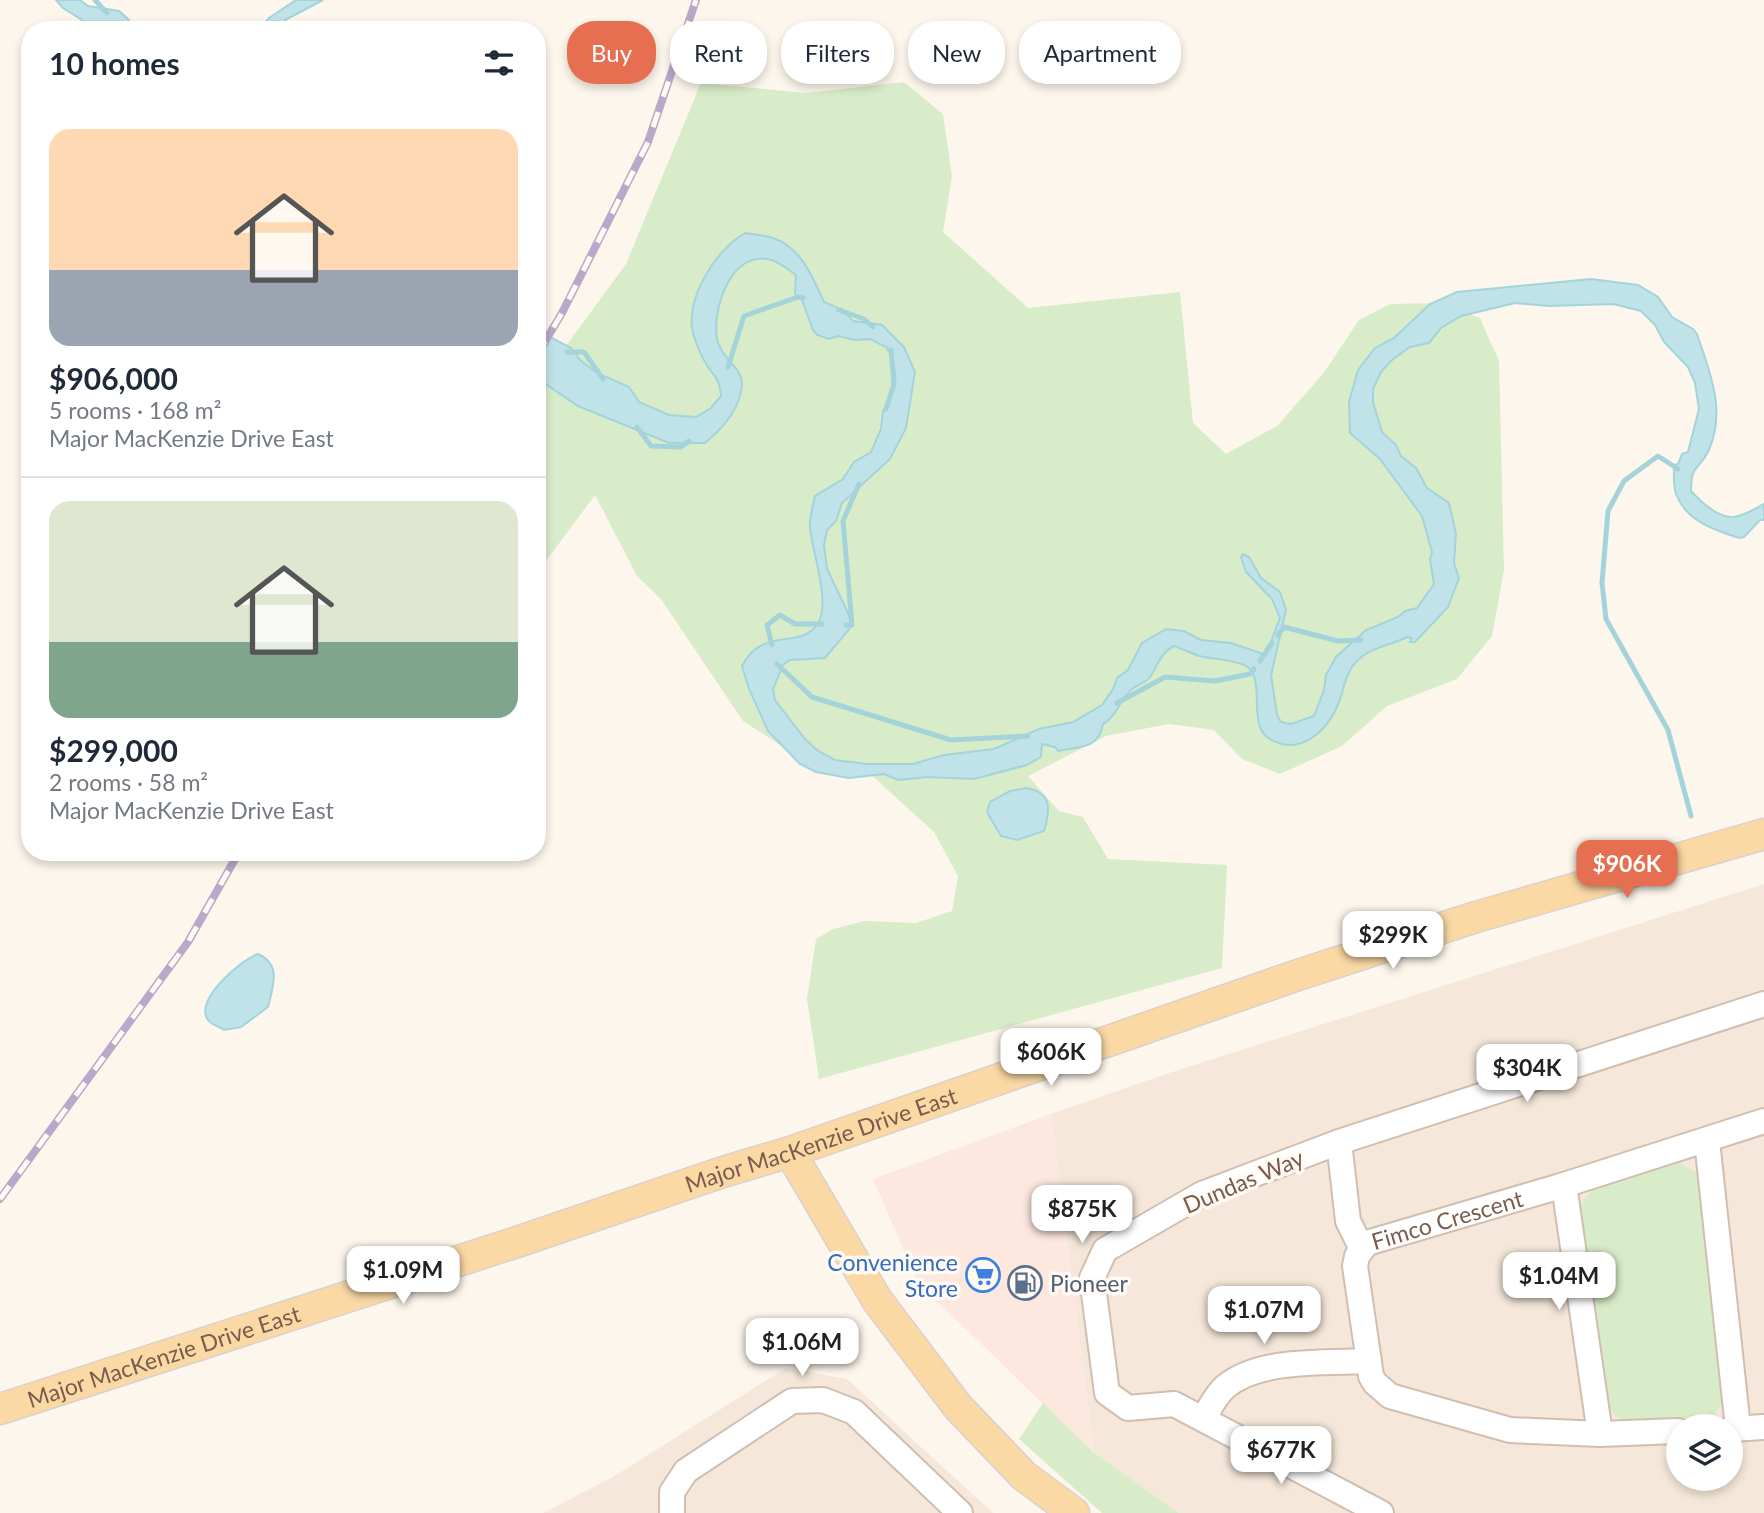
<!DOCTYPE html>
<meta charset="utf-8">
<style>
body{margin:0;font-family:Lato,sans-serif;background:#f2f2f3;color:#1f2937;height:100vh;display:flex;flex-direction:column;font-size:26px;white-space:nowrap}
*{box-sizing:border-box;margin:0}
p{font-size:23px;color:#747a83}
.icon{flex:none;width:38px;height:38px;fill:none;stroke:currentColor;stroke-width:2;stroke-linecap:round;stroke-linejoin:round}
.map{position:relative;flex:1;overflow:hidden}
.sheet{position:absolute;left:21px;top:21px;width:525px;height:840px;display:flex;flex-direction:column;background:#fff;border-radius:28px;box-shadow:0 4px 10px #0003}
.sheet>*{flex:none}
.hud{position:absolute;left:567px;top:21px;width:665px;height:63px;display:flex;gap:14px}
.tools{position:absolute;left:1666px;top:1414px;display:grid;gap:14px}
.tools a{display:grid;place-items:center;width:77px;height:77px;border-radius:50%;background:#fff;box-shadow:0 4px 10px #0003;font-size:35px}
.price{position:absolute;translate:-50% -60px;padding:0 16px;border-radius:14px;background:#fff;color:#222;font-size:23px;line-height:46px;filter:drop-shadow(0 2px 4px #0008)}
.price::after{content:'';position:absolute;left:50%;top:42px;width:21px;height:16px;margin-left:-10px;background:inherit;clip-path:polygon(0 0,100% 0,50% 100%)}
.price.on{background:#e76f51;color:#fff}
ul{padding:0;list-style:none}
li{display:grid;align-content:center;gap:14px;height:371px;padding:0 28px}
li+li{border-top:2px solid #e0e1e3}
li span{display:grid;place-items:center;height:217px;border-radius:21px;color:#555}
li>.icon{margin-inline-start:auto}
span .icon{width:126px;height:126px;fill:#fffc;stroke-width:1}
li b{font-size:30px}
h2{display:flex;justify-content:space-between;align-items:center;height:84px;padding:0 28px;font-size:30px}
.pill{padding:0 24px;border-radius:28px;background:#fff;box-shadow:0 4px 10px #0003;font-size:24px;line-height:63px}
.pill.on{background:#e76f51;color:#fff}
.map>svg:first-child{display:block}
</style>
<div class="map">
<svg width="1764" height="1513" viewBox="0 0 1764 1513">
<rect width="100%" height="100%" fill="#fdf6ec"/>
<g fill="#f5e8da" fill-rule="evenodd">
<path d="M 1764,884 L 1764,1513 L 1179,1513 L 1094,1453 L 1051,1114 L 1166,1074 ZM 1678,1426 L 1731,1426 L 1731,1479 L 1678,1479 Z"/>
<polygon points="786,1368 847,1379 993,1513 543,1513 613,1477"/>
</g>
<polygon fill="#fde8e0" points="1051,1114 1094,1453 918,1283 873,1179"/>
<g fill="#d8ecc9">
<polygon points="904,82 943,114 952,176 943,232 1028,308 1180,292 1193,423 1226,454 1277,426 1323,374 1359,320 1390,304 1440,303 1480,318 1499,361 1504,570 1492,636 1457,679 1387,706 1342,746 1280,774 1242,759 1214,730 1169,724 1106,736 1028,776 1059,811 1083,817 1108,859 1227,865 1222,968 819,1079 807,999 816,939 833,929 865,921 916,923 952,911 958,876 934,832 867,771 797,756 743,721 661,599 637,576 595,495 537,573 537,391 546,373 626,264 701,83 806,93"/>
<polygon points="1680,1163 1697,1173 1723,1403 1711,1419 1627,1425 1611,1411 1577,1208 1593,1189"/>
<polygon points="1043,1403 1094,1453 1179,1513 1102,1513 1019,1439"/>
</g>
<g fill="#bfe3e8" stroke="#a5d3da" stroke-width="2">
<polygon points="56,0 80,0 88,6 119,11 128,19 134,30 98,30 63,8"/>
<polygon points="296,0 323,0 285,20 279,30 259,30 269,18"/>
<path d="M 746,233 C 755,235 765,235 773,238 C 801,247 813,278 824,302 L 843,310 L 853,321 L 882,325 L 904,347 L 915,372 L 906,428 L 890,459 L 842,503 L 836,521 L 827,530 L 824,545 L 827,569 L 849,615 L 851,627 L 825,658 L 790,660 L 783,665 L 773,689 L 775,700 L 805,739 L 818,751 L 835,760 L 867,764 L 913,764 L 944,755 L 994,749 L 1039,729 L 1073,722 L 1102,705 L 1113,689 L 1117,678 L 1128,670 L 1142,643 L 1166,629 L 1184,631 L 1201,640 L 1231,643 L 1266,655 L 1280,618 L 1272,599 L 1246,572 L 1241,557 L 1243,554 L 1249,557 L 1261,578 L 1280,592 L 1286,610 L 1271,675 L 1277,715 L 1281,722 L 1291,724 L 1314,716 L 1324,690 L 1326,675 L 1336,657 L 1366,630 L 1398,617 L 1405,611 L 1417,608 L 1434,584 L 1430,559 L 1432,552 L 1422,516 L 1380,459 L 1350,433 L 1349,402 L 1358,370 L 1375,348 L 1394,338 L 1430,304 L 1457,292 L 1591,279 L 1638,285 L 1658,297 L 1672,317 L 1693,329 L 1697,334 C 1710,373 1727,411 1708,452 C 1698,471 1691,464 1691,491 C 1701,502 1721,521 1738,516 C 1747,514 1756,508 1764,504 L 1764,520 L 1760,520 L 1744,537 L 1739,538 C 1714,530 1686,521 1676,494 C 1673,485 1674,474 1674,465 L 1678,464 L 1682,454 L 1688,452 L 1699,409 L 1695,383 L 1688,367 L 1664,342 L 1655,325 L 1641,311 L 1613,304 L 1549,306 L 1515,303 L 1461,316 L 1441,328 L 1429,343 L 1410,347 L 1392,360 L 1381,372 L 1373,389 L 1373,402 L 1382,432 L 1396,445 L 1401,456 L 1416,468 L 1427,488 L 1449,503 L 1456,534 L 1454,563 L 1459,578 L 1448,607 L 1415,642 L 1410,642 L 1411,638 L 1407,637 C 1388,647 1366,647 1352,667 C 1344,678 1344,690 1339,702 C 1328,730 1301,757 1270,739 C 1246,726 1267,678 1246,666 C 1236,660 1212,659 1199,656 C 1191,653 1182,649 1174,646 C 1161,652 1158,665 1150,677 C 1145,684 1134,685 1128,693 C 1119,703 1115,718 1103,724 C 1098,750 1080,746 1058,751 L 1055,747 L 1042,744 L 1041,757 L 1027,765 L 974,779 L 928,777 L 898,780 L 884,774 L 849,778 L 816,772 L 800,764 L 768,731 L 749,689 L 742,666 C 763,625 801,651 818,623 C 831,603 812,551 810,528 C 809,518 813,506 815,496 L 843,479 L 854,462 L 871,452 L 881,429 L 883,411 L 891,398 L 895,373 L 892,357 L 886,347 L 870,339 L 855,340 L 838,336 L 829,339 L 817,335 L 813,330 L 802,300 L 795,294 L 796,275 C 787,269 779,261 768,259 C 730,252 712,310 717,339 C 720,357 743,368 742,385 C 740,409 722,429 705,443 L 669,443 L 578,406 L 547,385 L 537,374 L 537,330 L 571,348 L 580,360 L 597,373 L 629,387 L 639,402 L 669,415 L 696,417 L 711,408 L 721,396 C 720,381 716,378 708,367 C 702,358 696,343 693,333 C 684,300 717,247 746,233 Z"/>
<path d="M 537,247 C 541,264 550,283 537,297 Z"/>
<path d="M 1027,788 C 1053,793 1050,811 1044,831 L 1017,840 L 1001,836 L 987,812 L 990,802 L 1010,791 Z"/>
<path d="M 258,954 C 282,965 273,986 268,1007 L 241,1027 L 224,1030 C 220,1027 212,1025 209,1021 C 191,1002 242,959 258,954 Z"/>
</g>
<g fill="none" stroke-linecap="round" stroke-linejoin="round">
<g stroke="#a5d3da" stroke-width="5">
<polyline points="95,0 107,13"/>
<polyline points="839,310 864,319 873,327"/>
<polyline points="567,352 584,352 603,379"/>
<polyline points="728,367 744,316 798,297 803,298"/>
<polyline points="886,409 894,384 891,350"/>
<polyline points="637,427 651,446 681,447 689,441"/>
<polyline points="1678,469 1658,456 1624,481 1608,511 1602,583 1606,619 1668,730 1691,816"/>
<polyline points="846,625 852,625 843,521 859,484"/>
<polyline points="1278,635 1284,627 1338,641 1361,640"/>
<polyline points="772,645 767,625 780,615 795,624 822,624"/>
<polyline points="1260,661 1272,643"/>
<polyline points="777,664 812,697 951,740 1028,736"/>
<polyline points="1117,703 1165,677 1215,681 1250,674 1254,669"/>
</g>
<g stroke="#d1beb0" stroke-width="28">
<g id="minor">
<polyline points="1707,1141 1738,1428"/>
<polyline points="1339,1142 1202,1194 1105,1250 1092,1278 1107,1393 1128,1408 1174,1404 1381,1513"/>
<polyline points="1564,1185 1600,1434"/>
<polyline points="1362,1249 1348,1221 1339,1142 1764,1004"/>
<path d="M 1203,1419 C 1210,1408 1215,1396 1225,1387 C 1259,1358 1326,1363 1369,1361"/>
<polyline points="1731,1429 1764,1427"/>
<path id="s1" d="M 1678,1431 L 1600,1434 L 1510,1430 L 1390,1396 L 1375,1383 L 1371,1376 L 1355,1266 L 1357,1256 L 1367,1243 L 1564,1185 L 1764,1121"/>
<polyline points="672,1513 672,1492 686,1471 792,1401 823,1400 854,1412 960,1513"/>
</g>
</g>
<g stroke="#dad1cd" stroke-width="33">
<g id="major">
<polyline points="790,1152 877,1300 958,1407 1024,1476 1074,1513"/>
<path id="s2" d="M 0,1409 L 520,1241 L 723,1172 L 790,1152 L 1295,976 L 1476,917 L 1764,834"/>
</g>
</g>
<use href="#minor" stroke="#fff" stroke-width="24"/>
<use href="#major" stroke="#fbd9a5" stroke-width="30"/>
<g stroke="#b9a8c9" stroke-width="8">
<g id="rail">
<polyline points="537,355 562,313 648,142 696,0"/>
<polyline points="0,1199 188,942 239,852"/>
</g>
</g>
<use href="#rail" stroke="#fffaf3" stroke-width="5" stroke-dasharray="16" stroke-linecap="butt"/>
</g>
<defs>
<g id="supermarket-ring" transform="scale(1.75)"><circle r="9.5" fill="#fffaf3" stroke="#3f7fe0" stroke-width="1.5"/><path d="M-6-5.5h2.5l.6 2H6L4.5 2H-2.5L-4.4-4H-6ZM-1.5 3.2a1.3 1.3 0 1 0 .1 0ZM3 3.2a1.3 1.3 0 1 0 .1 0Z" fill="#3f7fe0"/></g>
<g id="fuel-ring" transform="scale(1.75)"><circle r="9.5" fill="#fffaf3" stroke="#5c6f8a" stroke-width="1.5"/><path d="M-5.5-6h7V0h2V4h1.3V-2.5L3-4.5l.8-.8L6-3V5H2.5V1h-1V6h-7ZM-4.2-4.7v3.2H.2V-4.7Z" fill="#5c6f8a"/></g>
</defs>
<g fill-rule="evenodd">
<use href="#supermarket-ring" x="983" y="1275"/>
<use href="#fuel-ring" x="1025" y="1283"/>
</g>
<g text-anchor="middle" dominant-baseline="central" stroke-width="7" stroke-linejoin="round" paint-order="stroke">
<g font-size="23" fill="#7a5c4d" stroke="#fffaf3">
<text stroke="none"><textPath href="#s2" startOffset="864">Major MacKenzie Drive East</textPath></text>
<text transform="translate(1243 1181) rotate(-23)">Dundas Way</text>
<text stroke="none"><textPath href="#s1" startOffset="542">Fimco Crescent</textPath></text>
<text stroke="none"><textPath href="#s2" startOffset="172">Major MacKenzie Drive East</textPath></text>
</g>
<g font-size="23" fill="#366cbe" stroke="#fffaf3" text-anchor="end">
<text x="958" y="1262">Convenience<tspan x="958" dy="26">Store</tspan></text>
</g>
<g font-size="23" fill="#4e5e75" stroke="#fffaf3" text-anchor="start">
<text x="1050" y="1283">Pioneer</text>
</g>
</g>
</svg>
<div class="tools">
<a><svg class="icon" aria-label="layers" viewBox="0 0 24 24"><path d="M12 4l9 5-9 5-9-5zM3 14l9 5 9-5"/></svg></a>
</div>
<b class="price on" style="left:1627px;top:900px">$906K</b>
<b class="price" style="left:1393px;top:971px">$299K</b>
<b class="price" style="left:1051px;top:1088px">$606K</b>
<b class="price" style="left:1527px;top:1104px">$304K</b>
<b class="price" style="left:1082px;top:1245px">$875K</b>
<b class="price" style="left:403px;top:1306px">$1.09M</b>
<b class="price" style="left:1559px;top:1312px">$1.04M</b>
<b class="price" style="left:1264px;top:1346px">$1.07M</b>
<b class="price" style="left:802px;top:1378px">$1.06M</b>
<b class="price" style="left:1281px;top:1486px">$677K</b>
<div class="hud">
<a class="pill on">Buy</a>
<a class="pill">Rent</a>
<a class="pill">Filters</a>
<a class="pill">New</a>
<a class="pill">Apartment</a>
</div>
<section class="sheet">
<h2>10 homes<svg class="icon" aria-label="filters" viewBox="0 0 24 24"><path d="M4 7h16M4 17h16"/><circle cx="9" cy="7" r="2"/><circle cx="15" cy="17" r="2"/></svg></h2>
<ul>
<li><span style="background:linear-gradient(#ffd9b3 65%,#9aa5b1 0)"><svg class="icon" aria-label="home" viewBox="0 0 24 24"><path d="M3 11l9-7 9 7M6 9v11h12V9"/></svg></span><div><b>$906,000</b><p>5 rooms · 168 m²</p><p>Major MacKenzie Drive East</p></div></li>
<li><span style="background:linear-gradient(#dfe7d0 65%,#7fa58c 0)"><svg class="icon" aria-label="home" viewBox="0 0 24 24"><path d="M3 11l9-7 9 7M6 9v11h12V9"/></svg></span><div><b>$299,000</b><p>2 rooms · 58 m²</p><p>Major MacKenzie Drive East</p></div></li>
</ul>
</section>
</div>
